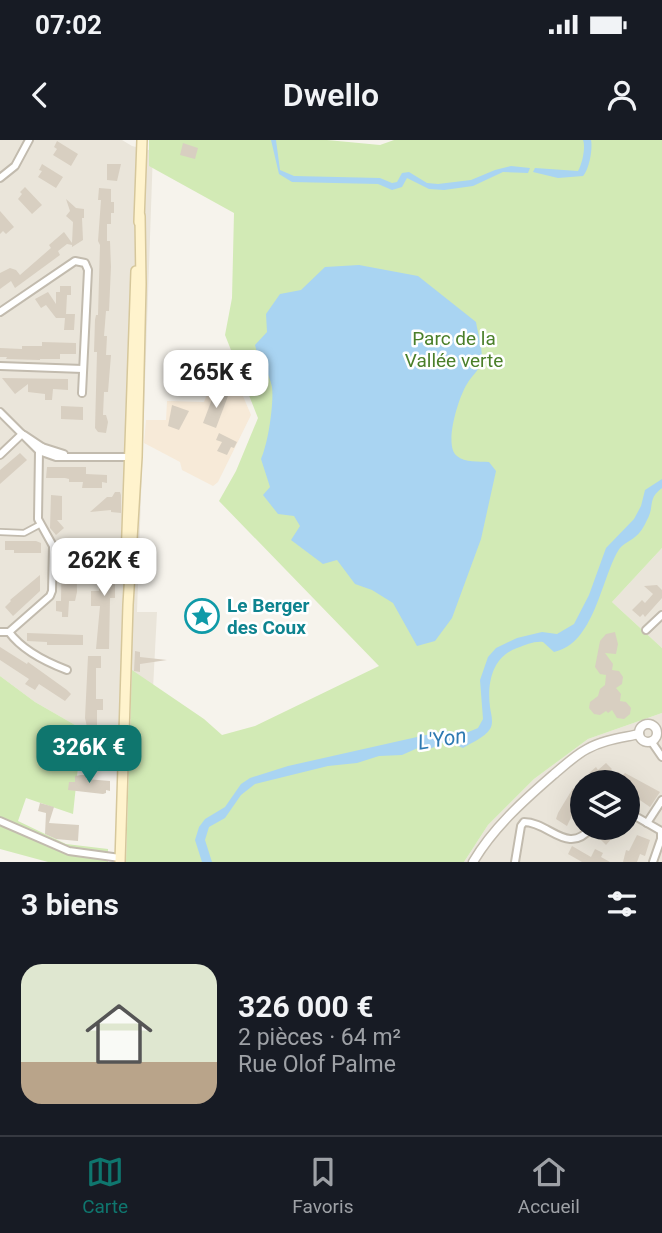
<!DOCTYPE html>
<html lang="fr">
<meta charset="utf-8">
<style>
body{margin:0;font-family:Roboto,sans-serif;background:#242831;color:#f1f3f6;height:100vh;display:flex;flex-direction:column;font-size:26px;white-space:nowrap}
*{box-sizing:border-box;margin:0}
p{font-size:23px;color:#9ea1a6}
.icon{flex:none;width:38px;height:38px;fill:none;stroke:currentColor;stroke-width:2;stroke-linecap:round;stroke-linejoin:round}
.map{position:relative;height:722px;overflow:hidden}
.details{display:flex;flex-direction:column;background:#171b24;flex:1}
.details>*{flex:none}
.controls{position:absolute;left:570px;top:630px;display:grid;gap:14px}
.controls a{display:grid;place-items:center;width:70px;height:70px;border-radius:50%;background:#171b24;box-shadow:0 7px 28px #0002;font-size:35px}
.price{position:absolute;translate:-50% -60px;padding:0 16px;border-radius:14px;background:#fff;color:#222;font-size:23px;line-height:46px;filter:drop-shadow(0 2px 4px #0008)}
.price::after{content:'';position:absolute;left:50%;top:42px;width:21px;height:16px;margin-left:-10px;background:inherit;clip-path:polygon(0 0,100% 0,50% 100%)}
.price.current{background:#0f766e;color:#fff}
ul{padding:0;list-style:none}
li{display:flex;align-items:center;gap:21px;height:175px;padding:0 21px}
li span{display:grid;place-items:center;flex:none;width:196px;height:140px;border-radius:21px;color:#555}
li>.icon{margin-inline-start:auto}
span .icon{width:84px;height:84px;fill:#fffc;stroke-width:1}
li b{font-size:30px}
h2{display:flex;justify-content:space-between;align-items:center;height:84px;padding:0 21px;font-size:30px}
.status{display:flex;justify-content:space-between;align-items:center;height:49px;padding:0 35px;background:#171b24;direction:ltr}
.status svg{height:19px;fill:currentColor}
header{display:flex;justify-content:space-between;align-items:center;height:91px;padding:0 21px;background:#171b24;font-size:32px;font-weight:600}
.menu{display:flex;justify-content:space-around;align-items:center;height:98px;border-top:2px solid #363941;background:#171b24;font-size:19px;color:#9ea1a6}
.menu a{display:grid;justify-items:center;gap:4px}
.menu .current{color:#0f766e}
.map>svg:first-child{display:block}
</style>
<div class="status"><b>07:02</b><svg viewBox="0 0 49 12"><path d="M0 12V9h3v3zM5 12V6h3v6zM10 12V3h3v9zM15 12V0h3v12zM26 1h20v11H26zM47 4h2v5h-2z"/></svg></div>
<header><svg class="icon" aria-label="back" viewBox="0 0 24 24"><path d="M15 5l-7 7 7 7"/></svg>Dwello<svg class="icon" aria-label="person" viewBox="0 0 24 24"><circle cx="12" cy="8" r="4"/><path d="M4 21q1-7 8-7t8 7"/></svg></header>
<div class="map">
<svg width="662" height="722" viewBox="0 0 662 722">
<rect width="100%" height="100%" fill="#f6f3ec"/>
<g fill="#eae5da" fill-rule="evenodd">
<polygon points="0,0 122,0 132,6 153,11 137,472 157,472 152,568 104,593 82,589 35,562 0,536"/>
<polygon points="662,408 662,508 612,462"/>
<path d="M 662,573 L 662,722 L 464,722 L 488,685 L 534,639 L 588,599 ZM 583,642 L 628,642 L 628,688 L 583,688 Z"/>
</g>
<polygon fill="#f7ead8" points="211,244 243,256 251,275 218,342 213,346 182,330 180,322 144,303 146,280 166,280 167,261 204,262"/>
<g fill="#d2eab5">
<polygon points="149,0 327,0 380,5 394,0 662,0 662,408 612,462 662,508 662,573 588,599 534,639 488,685 464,722 126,722 132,530 204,579 222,595 255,586 379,526 219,361 236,331 258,278 225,195 232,158 234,73 149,26"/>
<polygon points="0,536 35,562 82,589 104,593 100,622 78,627 73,674 26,658 18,681 66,704 108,709 108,722 48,722 0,709"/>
</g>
<g fill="#a9d4f2">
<polygon points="271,0 276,0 280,30 294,36 380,38 392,43 397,42 402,33 409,32 427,43 438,44 471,40 495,30 511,26 530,28 528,33 503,32 473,46 444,50 429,49 407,38 402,47 392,50 378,44 292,42 279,34"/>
<path d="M 583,0 L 591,0 C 593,9 589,30 583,36 L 558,38 L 533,32 L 535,28 L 578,31 C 582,25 586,7 583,0 Z"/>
<path d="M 359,125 L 418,136 L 476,182 C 478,195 485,214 480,226 C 477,232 470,238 467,244 C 459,256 443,306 457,316 C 465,323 479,321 489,322 L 496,331 L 481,399 L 452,478 L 435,501 L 417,506 L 393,463 L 372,450 L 355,444 L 337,420 L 323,424 L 291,400 L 300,386 L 294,376 L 278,374 L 263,355 L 270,347 L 261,319 C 268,304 274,264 272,247 C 269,231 258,220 255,205 L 267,192 L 266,174 L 280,154 L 301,150 L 325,127 Z"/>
<path d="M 662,339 L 662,348 C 647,359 655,366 647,380 C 644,387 640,393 635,397 C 629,402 622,404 618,411 C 601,440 594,504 554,512 L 543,502 C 534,501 526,505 517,508 C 492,517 487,543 490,567 C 491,574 494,583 490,589 C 485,597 471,603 463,608 L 446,601 L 432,608 L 420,607 L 402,615 L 379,616 L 357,623 L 328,626 L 255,644 L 241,655 L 225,678 L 209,687 L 205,700 L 212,722 L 202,722 L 195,700 L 199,687 L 205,679 L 225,667 L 241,644 L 250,638 L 288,626 L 417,597 L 445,591 L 466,593 L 478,588 L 483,579 L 480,540 L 488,517 L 496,508 L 517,498 L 542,492 L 557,494 L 574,484 L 589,455 L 606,408 L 634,379 L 641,366 L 645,350 Z"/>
</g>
<g fill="#d8cfc1">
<polygon points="57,1 78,14 71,26 53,15 57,9 54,7"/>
<polygon points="183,3 198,8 195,19 180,15"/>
<polygon points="42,24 63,37 56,48 38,37 42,31 39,30"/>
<polygon points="107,24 121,24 117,41 107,40"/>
<polygon points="25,47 42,65 32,74 18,59 22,54 20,52"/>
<polygon points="99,48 111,49 111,62 114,62 114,73 111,73 111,84 107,84 107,101 110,101 111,127 109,171 106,171 104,196 107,196 106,215 111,215 108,252 104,252 103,275 106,275 108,282 106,293 98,292 95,288 97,212 94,212 95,180 96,175 98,175 100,105 98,101 101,60 98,60"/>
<polygon points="66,59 76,68 84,69 84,78 82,78 83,100 72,107 72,105 67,104 58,111 60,115 15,148 11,141 0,149 0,133 10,128 16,130 20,135 51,108 49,105 64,92 72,103 73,82 66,76 70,71"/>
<polygon points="0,71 14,87 6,94 3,91 0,94"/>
<polygon points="60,146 71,146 71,155 67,155 66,174 75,174 74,190 64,190 65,178 56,178 46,165 41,168 35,159 48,152 56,164 56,152 60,152"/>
<polygon points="42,202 76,203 76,214 60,214 60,219 40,219 40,220 6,219 7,217 0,217 0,208 22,209 22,206 42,206"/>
<polygon points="2,238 68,239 68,250 53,249 52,260 45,260 45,254 28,252 28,244 15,254"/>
<polygon points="215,251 228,256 216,288 203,283"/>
<polygon points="172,265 189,271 179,290 168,286"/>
<polygon points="61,266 83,267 83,280 61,279"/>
<polygon points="219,293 237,302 234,308 231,307 227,315 217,311 222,302 216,300"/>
<polygon points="20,313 27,320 0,344 0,330"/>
<polygon points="47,327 86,327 86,334 107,335 107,343 102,342 102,348 82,348 83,342 69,342 69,339 65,338 46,338"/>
<polygon points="115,352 120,352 121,355 121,373 111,372 111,370 90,372 107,357 112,357"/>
<polygon points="51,355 62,356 62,380 57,380 64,388 56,395 50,388"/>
<polygon points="62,399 76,399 77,452 75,461 69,461 68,477 62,477 62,472 56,471 56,461 61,461"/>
<polygon points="5,401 36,401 41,403 41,413 14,413 14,410 5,410"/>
<polygon points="100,408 110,408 111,433 115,433 115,458 110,458 109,509 96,509 100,466 91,466 91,451 99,451"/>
<polygon points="40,435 40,451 13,476 5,467 11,461 10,460"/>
<polygon points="657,445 662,450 662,458 645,477 643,474 640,477 632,470 642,460 645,463 653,454 644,446"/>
<polygon points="615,492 618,504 616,514 605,513 613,524 612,530 619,531 623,537 622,544 616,548 621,554 620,561 626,562 631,568 630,574 624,579 617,578 612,570 608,573 606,571 600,575 594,574 589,568 590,562 598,556 600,549 605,545 606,535 600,534 595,527 600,501 606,494"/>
<polygon points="27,493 83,495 83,505 47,505 47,502 27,501"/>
<polygon points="0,507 27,524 28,522 67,550 71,554 65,561 39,544 35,550 25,544 29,539 0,520"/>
<polygon points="135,511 140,512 140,517 167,520 140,524 140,532 134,531"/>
<polygon points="88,516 101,516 101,528 96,528 96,559 103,559 103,570 97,570 97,587 87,587 85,578"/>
<polygon points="606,623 612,629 596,642 584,642 592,635 589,633 596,627 598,630"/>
<polygon points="618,632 623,635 625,633 660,652 650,667 628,652 628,642 612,642"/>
<polygon points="81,635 86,635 86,639 110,641 110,651 106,650 106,653 103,654 68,650 69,642 75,642 75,636"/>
<polygon points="583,644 583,651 567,686 556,679 558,673 573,648 576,650"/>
<polygon points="40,663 54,667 49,683 79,685 78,701 56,699 45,694 46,673 38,671"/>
<polygon points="607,688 621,688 606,705 598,697"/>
<polygon points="637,695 650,700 645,716 640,714 637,722 623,722 626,710 629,711"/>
<polygon points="572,706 591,717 595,709 603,713 601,717 610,722 582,722 568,714"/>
</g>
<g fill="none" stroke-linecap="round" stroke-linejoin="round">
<g stroke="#c2bbae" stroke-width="8">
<polyline id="pedestrian" points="0,392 24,393 39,385"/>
</g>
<g stroke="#c2bbae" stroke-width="10">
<g id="minor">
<polyline points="0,38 15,26 29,0"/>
<polyline points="0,172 75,121 85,123 88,130 82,253"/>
<polyline points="0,226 83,229"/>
<polyline points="0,272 39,311 56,317 131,317"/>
<polyline points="24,295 42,307 64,314"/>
<polyline points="0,315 22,294"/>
<polyline points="646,490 662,475"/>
<polyline points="0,492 9,492 50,456 52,451 53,406 38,379 39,311 42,307"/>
<path d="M 9,492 C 22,510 46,522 67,530"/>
<polyline points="651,601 662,617"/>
<polyline points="628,672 661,691 661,699 653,722"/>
<polyline points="0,681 69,711 120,718"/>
<polyline points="647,683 662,660"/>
<path d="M 515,722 L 521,686 L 524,682 C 549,682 568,716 591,688"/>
</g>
</g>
<g stroke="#c2bbae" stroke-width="11">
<g id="tertiary">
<circle cx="648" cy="593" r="9"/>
<path d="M 473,722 C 493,688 523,661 553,635 C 564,626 574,616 587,609 C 603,600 621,598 639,594"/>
</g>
</g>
<g stroke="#d6c79b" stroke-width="12">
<g id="secondary">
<polyline points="139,82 142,0"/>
<polyline points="126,421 136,131"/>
<polyline points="120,722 128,465 137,317 141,144 140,76"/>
</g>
</g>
<use href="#pedestrian" stroke="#fff" stroke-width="4.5"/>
<use href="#minor" stroke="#fff" stroke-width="6"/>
<use href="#tertiary" stroke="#fff" stroke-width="8"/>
<use href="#secondary" stroke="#fff3cd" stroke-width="9"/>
</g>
<defs>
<g id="sight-ring" transform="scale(1.75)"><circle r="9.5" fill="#fff" stroke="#0f9aa8" stroke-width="1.5"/><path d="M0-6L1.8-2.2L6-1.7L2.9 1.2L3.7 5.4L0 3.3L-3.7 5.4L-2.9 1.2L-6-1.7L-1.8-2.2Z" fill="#0f9aa8"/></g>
</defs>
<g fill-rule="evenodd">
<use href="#sight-ring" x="202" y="476"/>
</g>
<g text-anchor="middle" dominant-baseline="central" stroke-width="5" stroke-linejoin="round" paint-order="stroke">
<g font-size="19" fill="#4a7f2a" stroke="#fff">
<text x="454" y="198">Parc de la<tspan x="454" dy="22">Vallée verte</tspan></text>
</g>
<g font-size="19" font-weight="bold" fill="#0d838f" stroke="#fff" text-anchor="start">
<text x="227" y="465">Le Berger<tspan x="227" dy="22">des Coux</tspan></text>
</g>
<g font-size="21" font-style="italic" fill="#2e7ab2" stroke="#fff">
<text transform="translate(442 599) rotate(-9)">L'Yon</text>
</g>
</g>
</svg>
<div class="controls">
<a><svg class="icon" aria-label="layers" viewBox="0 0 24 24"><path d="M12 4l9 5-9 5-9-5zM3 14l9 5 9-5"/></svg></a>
</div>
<b class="price" style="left:216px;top:270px">265K €</b>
<b class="price" style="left:104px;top:458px">262K €</b>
<b class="price current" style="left:89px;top:645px">326K €</b>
</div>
<section class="details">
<h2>3 biens<svg class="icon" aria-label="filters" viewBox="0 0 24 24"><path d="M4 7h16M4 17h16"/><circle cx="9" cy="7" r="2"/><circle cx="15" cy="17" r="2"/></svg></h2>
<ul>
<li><span style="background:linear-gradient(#dfe7d0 70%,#b9a48a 0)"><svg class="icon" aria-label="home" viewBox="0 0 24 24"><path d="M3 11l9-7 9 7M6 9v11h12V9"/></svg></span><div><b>326 000 €</b><p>2 pièces · 64 m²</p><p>Rue Olof Palme</p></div></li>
</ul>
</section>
<nav class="menu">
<a class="current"><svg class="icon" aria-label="map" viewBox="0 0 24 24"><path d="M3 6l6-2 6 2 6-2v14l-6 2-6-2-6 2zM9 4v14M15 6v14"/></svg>Carte</a>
<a><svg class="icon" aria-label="saved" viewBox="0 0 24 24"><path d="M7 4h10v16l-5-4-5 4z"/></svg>Favoris</a>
<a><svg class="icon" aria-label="home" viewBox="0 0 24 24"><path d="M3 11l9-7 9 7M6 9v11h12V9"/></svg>Accueil</a>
</nav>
